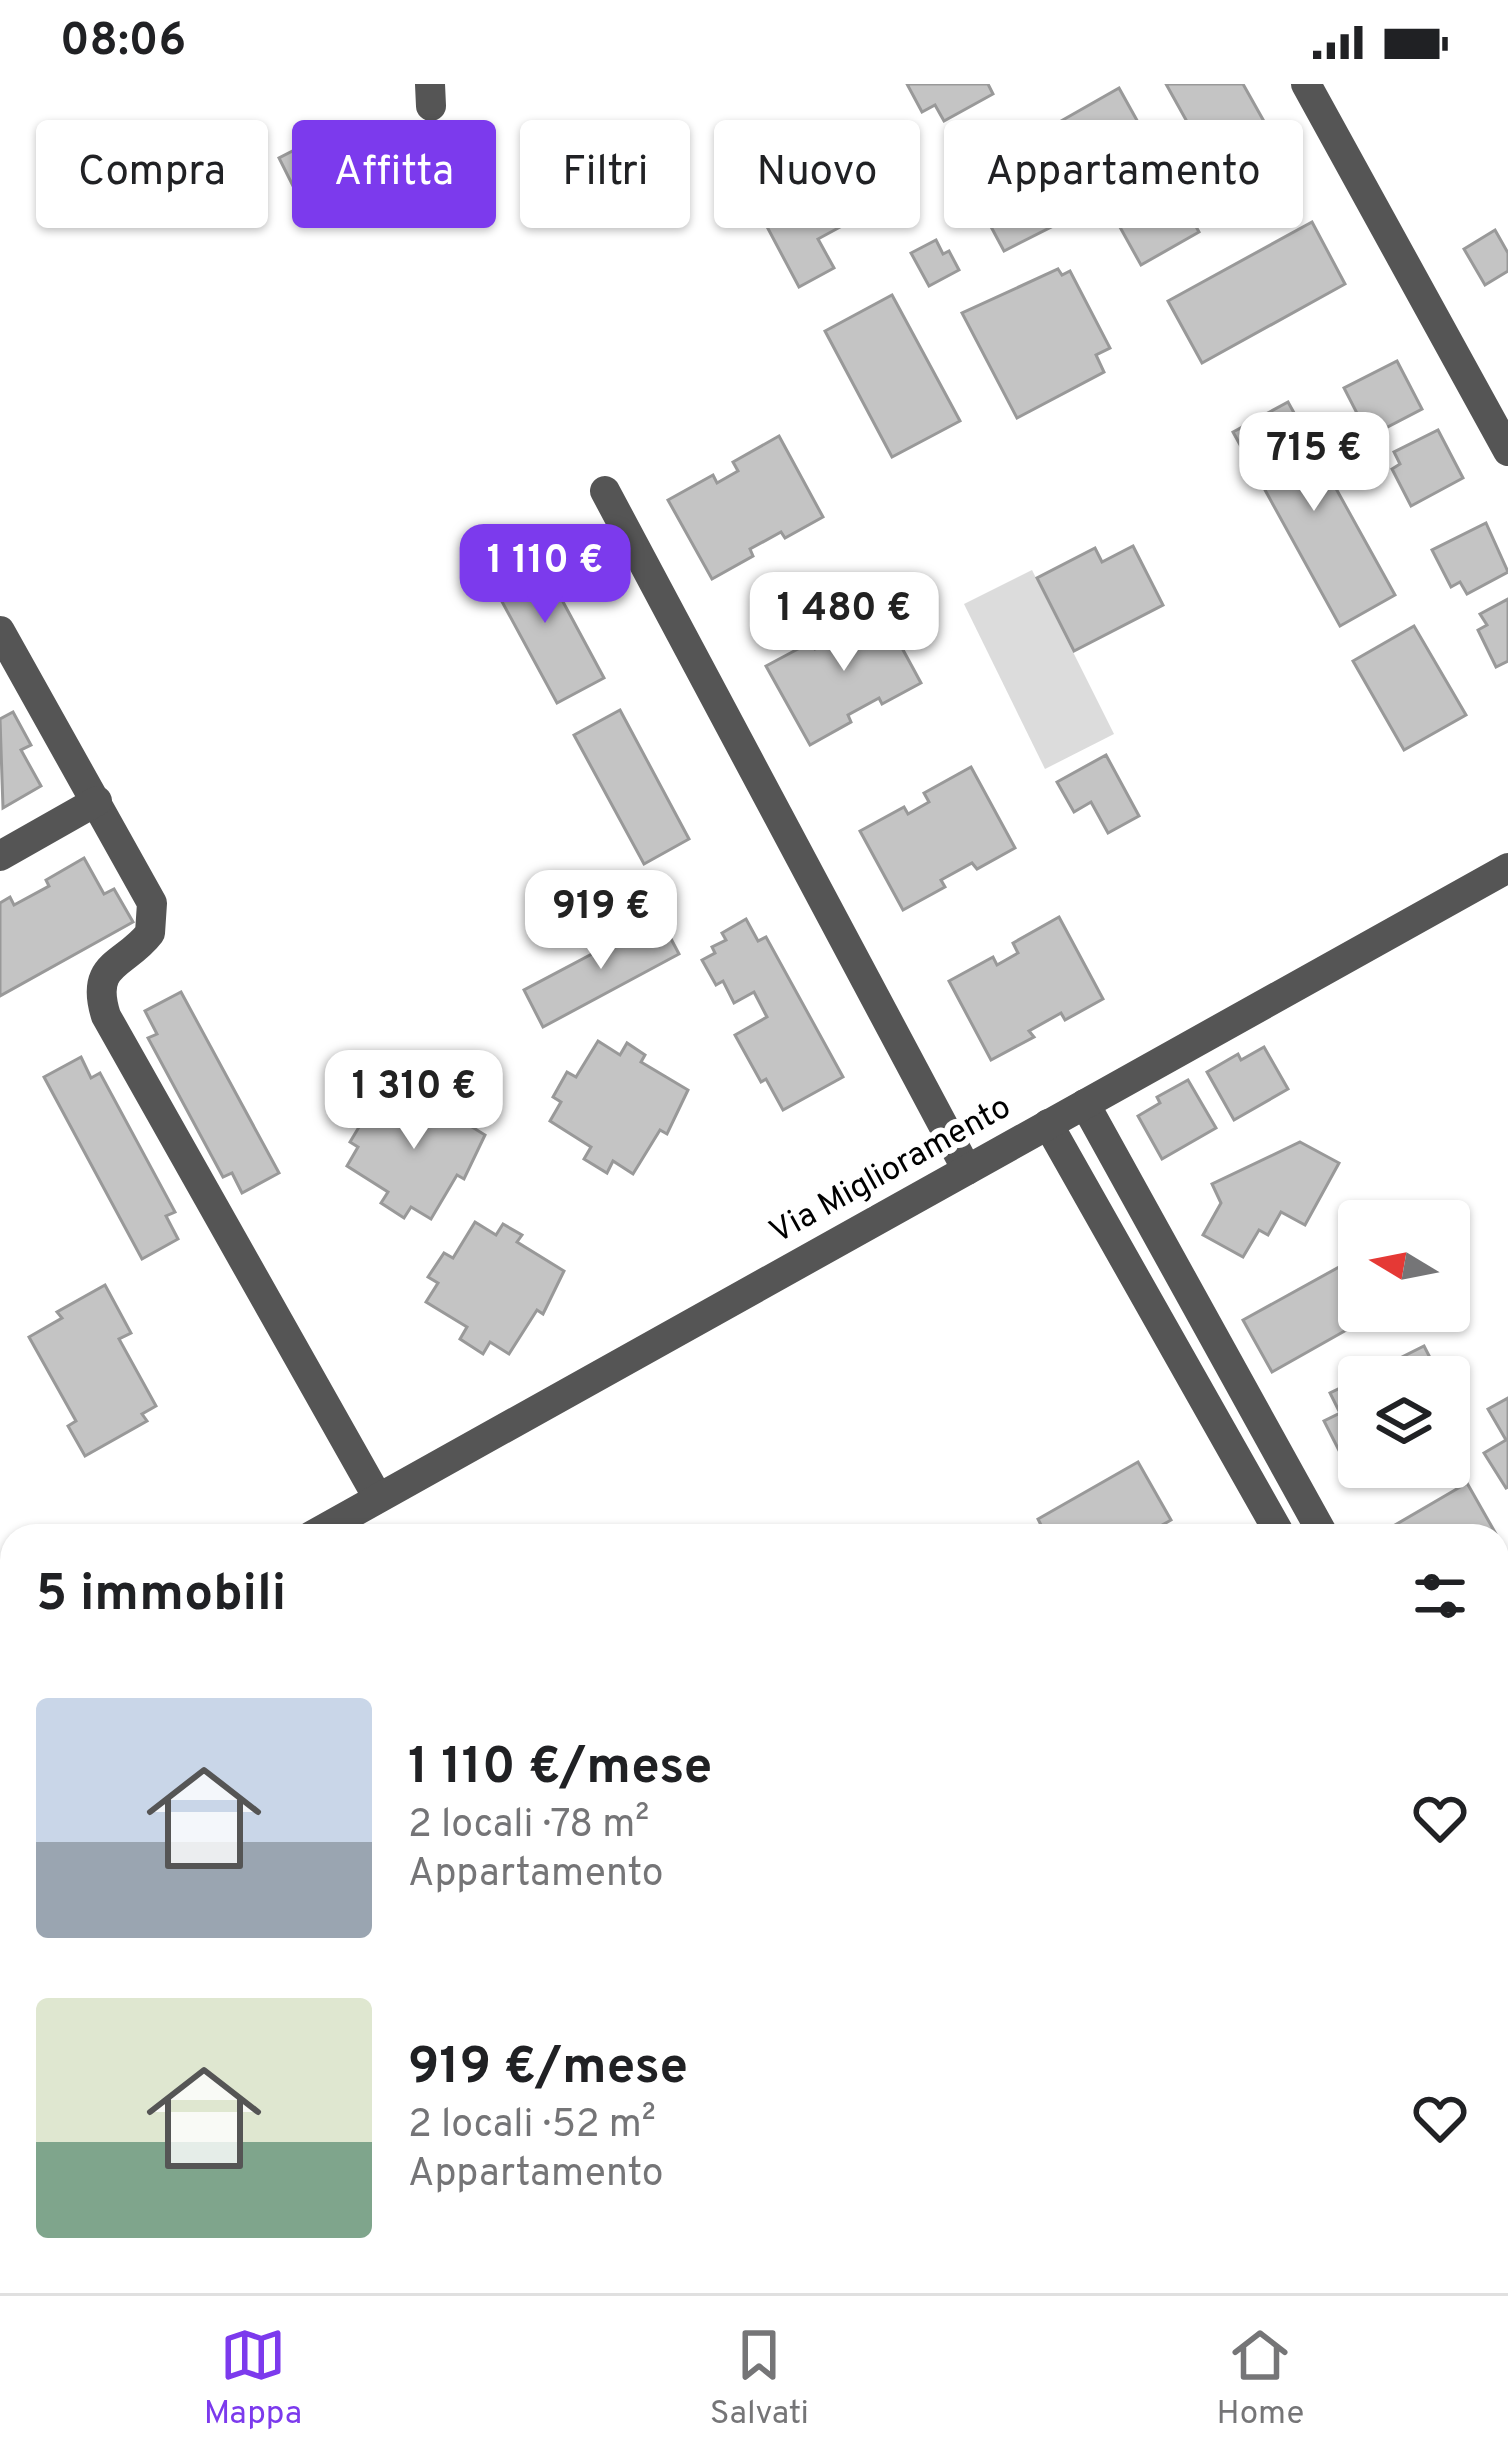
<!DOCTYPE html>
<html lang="it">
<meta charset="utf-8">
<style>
body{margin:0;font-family:Overpass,sans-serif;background:#f2f2f2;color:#202124;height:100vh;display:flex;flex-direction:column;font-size:45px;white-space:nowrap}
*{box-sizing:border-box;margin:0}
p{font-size:39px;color:#757577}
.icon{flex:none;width:66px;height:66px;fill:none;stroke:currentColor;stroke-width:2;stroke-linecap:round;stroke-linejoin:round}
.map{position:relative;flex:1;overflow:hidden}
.drawer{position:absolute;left:0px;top:1440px;width:1509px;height:771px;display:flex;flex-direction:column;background:#fff;border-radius:36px 36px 0 0;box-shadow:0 3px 9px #0004}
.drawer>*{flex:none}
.guide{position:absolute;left:36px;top:36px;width:1437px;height:108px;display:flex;gap:24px}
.needle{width:78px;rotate:280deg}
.buttons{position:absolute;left:1338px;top:1116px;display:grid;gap:24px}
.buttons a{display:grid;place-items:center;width:132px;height:132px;border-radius:12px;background:#fff;box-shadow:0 3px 9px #0004;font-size:60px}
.price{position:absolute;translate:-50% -102px;padding:0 27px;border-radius:24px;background:#fff;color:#222;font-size:39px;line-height:78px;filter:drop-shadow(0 3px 6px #0008)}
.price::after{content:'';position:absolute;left:50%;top:72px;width:36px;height:27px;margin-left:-18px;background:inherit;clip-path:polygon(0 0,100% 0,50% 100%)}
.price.active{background:#7c3aed;color:#fff}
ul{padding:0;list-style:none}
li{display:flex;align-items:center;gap:36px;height:300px;padding:0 36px}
li span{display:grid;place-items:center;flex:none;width:336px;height:240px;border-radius:12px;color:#555}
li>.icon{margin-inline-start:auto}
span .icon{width:144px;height:144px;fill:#fffc;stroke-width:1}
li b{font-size:51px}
h2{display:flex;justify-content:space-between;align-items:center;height:144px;padding:0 36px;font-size:51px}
.tag{padding:0 42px;border-radius:12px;background:#fff;box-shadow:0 3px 9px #0004;font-size:42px;line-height:108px}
.tag.active{background:#7c3aed;color:#fff}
.status{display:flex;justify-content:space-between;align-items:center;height:84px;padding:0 60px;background:#fff;direction:ltr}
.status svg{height:33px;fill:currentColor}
.dock{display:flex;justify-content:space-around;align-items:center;height:168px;border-top:3px solid #e0e0e0;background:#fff;font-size:33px;color:#757577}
.dock a{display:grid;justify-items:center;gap:6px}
.dock .active{color:#7c3aed}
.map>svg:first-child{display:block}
</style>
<div class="status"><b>08:06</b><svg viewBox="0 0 49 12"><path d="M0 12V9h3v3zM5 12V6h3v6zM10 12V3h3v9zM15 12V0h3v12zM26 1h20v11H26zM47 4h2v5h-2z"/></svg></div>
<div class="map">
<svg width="1508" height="2209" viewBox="0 0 1508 2209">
<rect width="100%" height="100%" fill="#fff"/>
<polygon fill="#dcdcdc" points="1032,486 1114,650 1045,685 964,520"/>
<g fill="#c4c4c4" stroke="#999" stroke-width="3">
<polygon points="907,0 988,0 993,10 944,37 935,21 922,28"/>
<polygon points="1166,0 1243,0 1293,89 1234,122"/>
<polygon points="1119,4 1199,148 1141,181 1061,37"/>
<polygon points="822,46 866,129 818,155 834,184 799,203 739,90"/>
<polygon points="314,56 335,98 300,116 279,74"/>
<polygon points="1048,108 1063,137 1004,167 989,139"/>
<polygon points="1312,138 1345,200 1202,279 1168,217"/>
<polygon points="1495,146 1508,169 1508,187 1485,201 1464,165"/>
<polygon points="936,156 943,170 949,167 959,186 929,202 911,169"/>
<polygon points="1058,185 1062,191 1070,187 1110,264 1096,271 1104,288 1017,334 962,229"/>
<polygon points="892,211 960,337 892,373 825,247"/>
<polygon points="1397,277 1422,325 1378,348 1372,336 1363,341 1344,304"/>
<polygon points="1288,318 1395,511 1340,542 1233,348"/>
<polygon points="1438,346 1463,394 1411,422 1392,385 1400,380 1394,368"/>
<polygon points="779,352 823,433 785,454 781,448 750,465 753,472 712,495 668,416 713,391 717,399 738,387 733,378"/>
<polygon points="1486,439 1508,488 1467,510 1460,498 1451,503 1432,466"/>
<polygon points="1133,462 1163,521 1074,567 1037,494 1095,464 1102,478"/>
<polygon points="534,464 604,594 557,619 487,490"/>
<polygon points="1508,515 1508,577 1496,583 1478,546 1487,541 1480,530"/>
<polygon points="877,518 921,599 882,620 879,614 848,631 851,638 810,661 766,582 811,558 815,565 836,553 830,544"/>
<polygon points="1414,542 1466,631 1404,666 1353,577"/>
<polygon points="620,626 689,755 644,780 574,651"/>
<polygon points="13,628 31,661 21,666 41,702 3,724 0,635"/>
<polygon points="1106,671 1139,732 1108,749 1091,718 1074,728 1057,698"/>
<polygon points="971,683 1015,764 977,785 972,779 941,796 945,803 903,826 860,747 904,723 908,730 929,718 924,709"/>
<polygon points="84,774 104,810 114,805 133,838 0,912 0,819 10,813 14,821 49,802 46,796"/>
<polygon points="1059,833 1103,915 1065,936 1061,929 1029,947 1034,953 991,976 949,897 993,873 997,881 1018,869 1013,859"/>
<polygon points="660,834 679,870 543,943 524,906"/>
<polygon points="746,835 758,857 766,853 843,993 783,1026 766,995 761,998 735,951 767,933 754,908 734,919 723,897 716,901 702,876 715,869 712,863 726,856 722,849"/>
<polygon points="181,908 279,1089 242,1109 232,1089 223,1093 148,954 157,950 145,927"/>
<polygon points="598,957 620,971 627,959 645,971 641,978 688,1006 667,1050 660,1046 633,1090 613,1077 607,1089 584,1075 591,1063 550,1037 561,1018 553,1013 567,988 576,993"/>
<polygon points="1264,963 1288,1005 1234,1036 1207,988 1238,970 1241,976"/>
<polygon points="81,973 91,994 100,989 175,1128 166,1132 178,1155 142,1175 44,993"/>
<polygon points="1188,996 1216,1044 1162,1075 1138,1032 1160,1019 1157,1013"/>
<polygon points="396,1003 417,1016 424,1004 443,1016 438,1022 485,1051 464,1095 457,1091 431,1135 411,1123 404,1134 381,1119 388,1108 347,1082 358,1063 350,1058 365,1033 373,1038"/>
<polygon points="1300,1058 1339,1079 1305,1141 1281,1128 1268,1151 1259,1146 1243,1173 1203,1151 1221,1119 1212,1100"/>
<polygon points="475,1138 496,1151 503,1140 522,1151 517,1158 564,1187 543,1230 537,1226 509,1270 490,1258 483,1270 460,1255 467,1243 426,1218 438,1199 428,1193 444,1169 453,1174"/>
<polygon points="1359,1172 1359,1227 1380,1227 1272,1288 1243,1236"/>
<polygon points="105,1201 131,1249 119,1255 156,1322 142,1330 147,1337 85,1372 68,1342 76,1337 29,1253 62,1234 57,1228"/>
<polygon points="1424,1262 1440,1293 1362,1293"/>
<polygon points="1359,1295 1359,1383 1394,1383 1357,1402 1324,1337 1340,1329 1330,1309"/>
<polygon points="1508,1314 1508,1403 1506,1404 1484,1369 1506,1356 1488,1325"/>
<polygon points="1138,1378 1171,1436 1143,1452 1034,1452 1044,1447 1038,1435"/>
<polygon points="1467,1399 1496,1450 1385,1452 1383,1448"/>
<polygon points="1508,1476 1508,1576 1497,1582 1497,1482"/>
<polygon points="12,2054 12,2107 0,2088 0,2061"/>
</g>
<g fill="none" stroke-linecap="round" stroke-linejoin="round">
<g stroke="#555" stroke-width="30">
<polyline points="430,0 431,22"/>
<polyline points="1306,0 1508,367"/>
<polyline points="605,407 967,1086"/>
<path d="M 0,547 L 152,819 L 150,849 C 125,882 89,878 106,932 L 378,1414"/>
<polyline points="0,772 97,717"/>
<polyline points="1085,1020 1324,1452"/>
<polyline points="1048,1040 1281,1452"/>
<polyline points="311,1452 1508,784"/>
<polyline points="0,1574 12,1594"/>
<polyline points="0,1625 12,1618"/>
<polyline points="1497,1761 1508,1781"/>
<polyline points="1497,1833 1508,1852"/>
<polyline points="0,2026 12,2019"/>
<polyline points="1497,2117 1508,2114"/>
<polyline points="1159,2199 1165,2209"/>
<polyline points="1276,2209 1296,2199"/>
</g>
</g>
<g text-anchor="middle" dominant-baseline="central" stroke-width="12" stroke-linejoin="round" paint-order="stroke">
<g font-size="33" fill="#000" stroke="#fff">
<text transform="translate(891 1087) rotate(-29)">Via Miglioramento</text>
</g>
</g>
</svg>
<div class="buttons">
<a><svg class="needle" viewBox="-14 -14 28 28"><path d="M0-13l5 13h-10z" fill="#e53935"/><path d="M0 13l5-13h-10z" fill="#757577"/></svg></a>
<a><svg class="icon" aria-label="layers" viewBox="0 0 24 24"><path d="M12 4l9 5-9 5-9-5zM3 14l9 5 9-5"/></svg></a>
</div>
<b class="price" style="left:1314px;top:430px">715 €</b>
<b class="price active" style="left:545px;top:542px">1 110 €</b>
<b class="price" style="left:844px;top:590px">1 480 €</b>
<b class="price" style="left:601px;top:888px">919 €</b>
<b class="price" style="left:414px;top:1068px">1 310 €</b>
<div class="guide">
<a class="tag">Compra</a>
<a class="tag active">Affitta</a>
<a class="tag">Filtri</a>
<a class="tag">Nuovo</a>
<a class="tag">Appartamento</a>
</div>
<section class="drawer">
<h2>5 immobili<svg class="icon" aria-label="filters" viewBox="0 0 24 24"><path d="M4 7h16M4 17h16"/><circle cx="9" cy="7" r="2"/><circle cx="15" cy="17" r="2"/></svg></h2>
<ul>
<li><span style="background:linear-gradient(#c9d6e8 60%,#9aa5b1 0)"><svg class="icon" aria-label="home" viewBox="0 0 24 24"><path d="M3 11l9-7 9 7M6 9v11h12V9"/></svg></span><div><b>1 110 €/mese</b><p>2 locali · 78 m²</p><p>Appartamento</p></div><svg class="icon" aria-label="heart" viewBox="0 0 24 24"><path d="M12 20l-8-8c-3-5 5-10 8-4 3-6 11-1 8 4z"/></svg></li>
<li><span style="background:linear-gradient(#dfe7d0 60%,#7fa58c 0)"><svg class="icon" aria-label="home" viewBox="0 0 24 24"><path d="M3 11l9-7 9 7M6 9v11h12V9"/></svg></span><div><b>919 €/mese</b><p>2 locali · 52 m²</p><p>Appartamento</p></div><svg class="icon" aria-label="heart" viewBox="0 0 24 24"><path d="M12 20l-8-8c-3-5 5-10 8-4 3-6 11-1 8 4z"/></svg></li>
</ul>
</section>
</div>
<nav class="dock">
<a class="active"><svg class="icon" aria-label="map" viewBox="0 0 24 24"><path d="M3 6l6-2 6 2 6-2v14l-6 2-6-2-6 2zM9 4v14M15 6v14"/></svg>Mappa</a>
<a><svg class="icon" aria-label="saved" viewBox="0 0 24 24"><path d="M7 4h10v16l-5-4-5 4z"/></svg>Salvati</a>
<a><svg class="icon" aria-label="home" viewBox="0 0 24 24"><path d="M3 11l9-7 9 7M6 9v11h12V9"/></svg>Home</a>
</nav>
